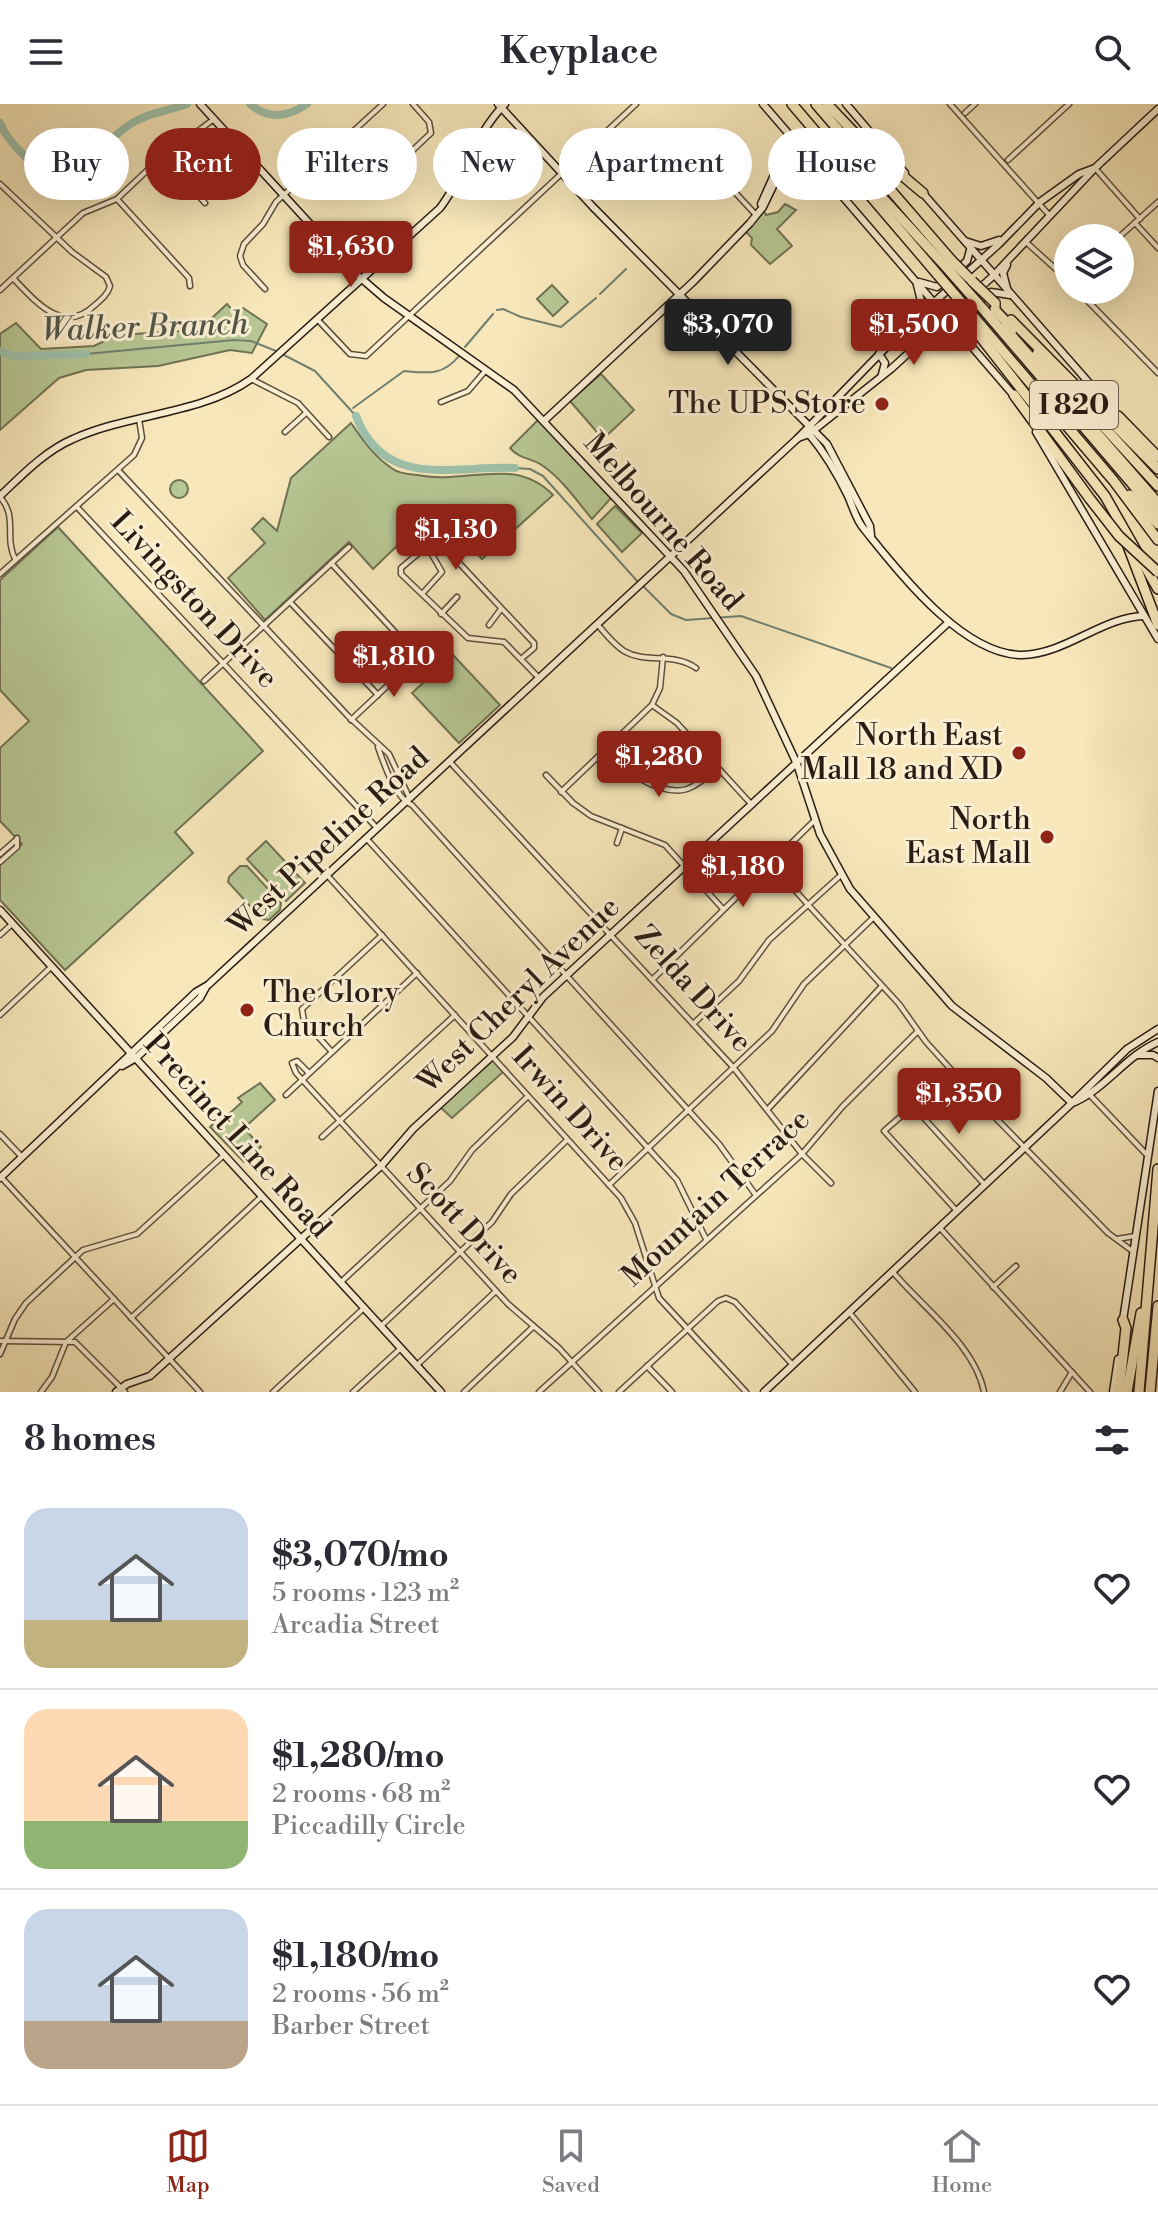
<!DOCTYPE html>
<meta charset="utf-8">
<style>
body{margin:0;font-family:"Libre Bodoni",serif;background:#f2f2f3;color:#2b2b33;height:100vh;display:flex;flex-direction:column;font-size:30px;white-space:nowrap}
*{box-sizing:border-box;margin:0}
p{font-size:26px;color:#7c7c81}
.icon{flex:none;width:44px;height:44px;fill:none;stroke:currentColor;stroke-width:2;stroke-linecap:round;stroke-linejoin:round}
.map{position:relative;height:1288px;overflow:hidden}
.sheet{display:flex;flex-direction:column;background:#fff;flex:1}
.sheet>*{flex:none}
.banner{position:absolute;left:24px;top:24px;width:1110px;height:72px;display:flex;gap:16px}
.fabs{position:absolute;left:1054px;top:120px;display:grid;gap:16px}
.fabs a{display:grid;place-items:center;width:80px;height:80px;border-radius:50%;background:#fff;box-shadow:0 8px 32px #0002;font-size:40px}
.price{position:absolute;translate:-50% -68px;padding:0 18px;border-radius:8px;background:#8f2418;color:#fff;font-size:26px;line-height:52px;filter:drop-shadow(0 2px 4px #0008)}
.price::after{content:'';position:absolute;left:50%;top:48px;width:24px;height:18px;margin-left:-12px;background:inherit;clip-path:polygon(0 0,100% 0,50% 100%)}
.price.on{background:#222;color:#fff}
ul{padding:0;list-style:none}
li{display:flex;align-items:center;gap:24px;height:200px;padding:0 24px}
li+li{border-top:2px solid #e1e1e2}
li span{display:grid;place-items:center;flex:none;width:224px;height:160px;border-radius:24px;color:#555}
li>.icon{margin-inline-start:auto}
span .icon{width:96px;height:96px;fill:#fffc;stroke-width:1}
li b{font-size:34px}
h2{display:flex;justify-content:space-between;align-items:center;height:96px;padding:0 24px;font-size:34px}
.chip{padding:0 28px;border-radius:36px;background:#fff;box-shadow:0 8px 32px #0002;font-size:28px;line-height:72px}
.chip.on{background:#8f2418;color:#fff}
header{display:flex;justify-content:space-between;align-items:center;height:104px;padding:0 24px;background:#fff;font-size:36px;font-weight:800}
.tab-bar{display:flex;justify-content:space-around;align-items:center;height:112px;border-top:2px solid #e1e1e2;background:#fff;font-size:22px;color:#7c7c81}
.tab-bar a{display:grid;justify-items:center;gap:4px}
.tab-bar .on{color:#8f2418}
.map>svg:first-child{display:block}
</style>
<header><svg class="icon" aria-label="menu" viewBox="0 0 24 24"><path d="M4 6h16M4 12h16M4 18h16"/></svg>Keyplace<svg class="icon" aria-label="search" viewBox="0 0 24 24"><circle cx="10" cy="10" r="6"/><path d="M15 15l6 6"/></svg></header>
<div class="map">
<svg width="1158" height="1288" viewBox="0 0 1158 1288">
<rect width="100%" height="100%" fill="#f7e7ba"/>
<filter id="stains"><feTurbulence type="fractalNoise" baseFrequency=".0025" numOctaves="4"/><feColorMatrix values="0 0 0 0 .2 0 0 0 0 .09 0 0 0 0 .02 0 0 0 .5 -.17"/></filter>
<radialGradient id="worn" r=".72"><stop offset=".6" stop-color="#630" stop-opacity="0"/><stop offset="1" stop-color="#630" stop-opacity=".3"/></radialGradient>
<g fill="#b7c794" stroke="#707254" stroke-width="2">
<polygon points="643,48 659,65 644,79 628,62"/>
<polygon points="785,100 796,106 777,125 792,142 770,160 751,141 752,134 745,127 764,107 766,111 778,108"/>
<polygon points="552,181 568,198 553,212 537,195"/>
<polygon points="227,200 236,210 243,204 267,220 252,249 230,246 158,262 86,266 59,274 0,326 0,230 16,219 41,245 94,242 117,231 199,226"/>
<polygon points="601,270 634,306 603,335 570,297"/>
<path d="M 538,316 L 611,394 L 592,415 C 577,397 562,375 543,362 C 531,353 520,356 510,344 Z"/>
<path d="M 351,319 C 363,336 375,354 393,365 C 399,370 409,370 417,371 C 467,381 514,351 553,391 L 482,455 L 435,405 L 373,465 L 349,438 L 265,516 L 228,474 L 265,439 L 252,425 L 263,414 L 277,427 L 291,374 Z"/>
<circle cx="179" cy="385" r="9"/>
<polygon points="615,402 642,429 622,448 597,420"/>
<polygon points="58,423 263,647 175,728 193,749 65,866 0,796 0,761 22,740 0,717 0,644 29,617 0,586 0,476"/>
<polygon points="453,551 500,601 459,639 412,589"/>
<polygon points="266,737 305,779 286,797 247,755"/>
<polygon points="240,762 247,762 281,799 280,806 269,816 262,815 228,778 229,773"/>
<polygon points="493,956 503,968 452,1014 440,1003"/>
<polygon points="260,979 275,996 244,1024 261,1043 244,1058 210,1023 214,1019 217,1021 242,998 238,994"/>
</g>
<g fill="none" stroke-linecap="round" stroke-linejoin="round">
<g stroke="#707f6f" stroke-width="2">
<polyline points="600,190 626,165"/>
<polyline points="497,206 503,205 521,213 561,223 596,194"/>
<polyline points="465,243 493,210"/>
<polyline points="86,250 234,236 251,237 276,247"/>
<polyline points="282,250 315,267 356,312"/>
<path d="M 353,304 L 404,267 C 427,269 443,272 459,252"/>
<polyline points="515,364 530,365 543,372 638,478"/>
<polyline points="643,482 671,510 686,516 741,512 891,564"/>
</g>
<g stroke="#9ec1ab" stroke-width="8">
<path d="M 250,0 C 268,16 288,13 307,0"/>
<path d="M 0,19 C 7,35 18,46 31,58 C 69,91 98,41 129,21 C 147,9 168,7 187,0"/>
<polyline points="0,247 14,252 86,250"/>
<path d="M 356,312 C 385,387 454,361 515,364"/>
</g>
<g stroke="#5d4f3e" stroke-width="7">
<g id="street">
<polyline points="950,0 1050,112"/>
<polyline points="965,9 975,0"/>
<polyline points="335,44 365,77 379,78 431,29 429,18 413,0"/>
<polyline points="163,53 205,99"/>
<polyline points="1008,56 1069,0"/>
<polyline points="707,58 756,111"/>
<polyline points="1095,64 1140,115"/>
<path d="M 0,80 L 72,148 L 106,173 L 110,182 C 108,190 102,195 95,201 C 63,232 35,197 13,174"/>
<polyline points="117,95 189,174 190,182"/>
<polyline points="1135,119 1158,144"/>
<polyline points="1118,134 1158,98"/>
<polyline points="1027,139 1068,176"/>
<polyline points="265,185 243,161 240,152 244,140 263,120 276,98 383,0"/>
<polyline points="0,186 83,109 117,95 156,58 214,15"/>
<polyline points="1077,186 1158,269"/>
<polyline points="317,215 350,250 366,252 636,0"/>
<polyline points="251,275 298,299 329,333"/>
<polyline points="441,298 468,287 486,266"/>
<polyline points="285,328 306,309"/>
<polyline points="118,366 348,612 389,650 409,693"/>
<path d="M 0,393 C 18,413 4,433 15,455"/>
<polyline points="77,403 377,724"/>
<polyline points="331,459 418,553 351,616"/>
<polyline points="0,470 134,351 142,334 139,315"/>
<polyline points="422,490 442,468 427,442"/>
<polyline points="290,498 378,591"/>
<polyline points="441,510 457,493"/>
<path d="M 597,520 C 605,529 613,540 624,547 C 646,560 674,548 696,564"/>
<polyline points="489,521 501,505"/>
<polyline points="521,555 534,544 534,539 460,460 452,441 427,442 401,464 401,470 468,534 504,538 539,574"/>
<polyline points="204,577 349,443"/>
<polyline points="652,601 677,619 752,701"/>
<path d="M 378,643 C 384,660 395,694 412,701 L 719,1040 L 755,1090"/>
<path d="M 604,648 C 621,665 661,693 687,685 C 699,681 708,671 717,663"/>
<polyline points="449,657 733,963 802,1050 831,1079"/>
<polyline points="546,671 573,699 591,712 665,741 723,805"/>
<polyline points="561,688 652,601 660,584 663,553"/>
<polyline points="366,734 677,1076 706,1135"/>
<polyline points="617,739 622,724"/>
<polyline points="0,750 16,736"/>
<polyline points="0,758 17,743 17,734"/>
<polyline points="769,758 899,900 926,938 985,1003 1108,1129 1131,1146"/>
<polyline points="327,771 621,1094 635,1119 659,1194 746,1288"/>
<polyline points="0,831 12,820"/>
<polyline points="653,875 815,716"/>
<polyline points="0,911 51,863"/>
<polyline points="693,920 739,877 769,836 841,771"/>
<polyline points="332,948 304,917 302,905 382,831"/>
<polyline points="309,969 297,957 292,959 296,969 508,1200 559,1244 599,1288"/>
<polyline points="286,991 417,869"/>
<polyline points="1090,991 1147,1051"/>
<polyline points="769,1004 881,883"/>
<polyline points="0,1030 22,1053"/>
<polyline points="322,1033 455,911"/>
<polyline points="1,1073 200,1288"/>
<polyline points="609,1081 772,927 804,880 873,814"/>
<polyline points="956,1106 884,1027 913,1002 984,1080"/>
<polyline points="940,1124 1090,1288"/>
<polyline points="1117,1135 1135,1132"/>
<path d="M 893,1168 C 922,1203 975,1241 984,1288"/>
<polyline points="341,1178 450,1077 472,1046 527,993"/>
<polyline points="993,1183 1016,1162"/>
<polyline points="849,1208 915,1288"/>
<polyline points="131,1214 261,1093"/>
<polyline points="381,1222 492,1118 511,1090 567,1036"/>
<polyline points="0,1237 75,1238 125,1288"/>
<polyline points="0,1250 15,1215 26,1199 83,1146 137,1130 224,1051"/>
<polyline points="417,1261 496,1187"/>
<polyline points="647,1262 672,1288"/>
<polyline points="41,1288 52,1273 66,1238 114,1195"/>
<polyline points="273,1288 364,1204"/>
<polyline points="353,1288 401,1244"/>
<polyline points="464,1288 533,1223"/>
<polyline points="539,1288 802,1050 843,1002 917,928"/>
<polyline points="619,1288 718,1197 726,1194 735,1198 791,1259"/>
<polyline points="1060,1288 1072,1268"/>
</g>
</g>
<g stroke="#2a1c15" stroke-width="9">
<g id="secondary">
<polyline points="200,0 355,169 384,194 514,286 684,467 756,572 797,660 820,730 850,785 952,902 1046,974 1072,999"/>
<polyline points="498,0 593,103 827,340 870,422 871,431"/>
<polyline points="763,0 1016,294"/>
<polyline points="846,0 905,69"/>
<polyline points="920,86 1119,313"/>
<polyline points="761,100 774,71 802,45"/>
<polyline points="965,137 981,142 999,136"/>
<polyline points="1007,161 1003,169 1008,188"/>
<polyline points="919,178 937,183 967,157 970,146"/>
<polyline points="974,200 991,188 1010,191"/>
<polyline points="914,211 921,197 917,181"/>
<polyline points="929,229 947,225 960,231"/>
<polyline points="879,250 885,259 882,270"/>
<polyline points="545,316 694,177 750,119 763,103 776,76 805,49"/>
<polyline points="1036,328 1158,535"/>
<path d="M 809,330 C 825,349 837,369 848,392 C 853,403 856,416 864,425 C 899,468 962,551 1022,551 C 1066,550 1102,513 1144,512"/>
<polyline points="798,334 809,330 891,265 993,172 1095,64 1158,5"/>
<path d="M 0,392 C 22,371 45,347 73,335 C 130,309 200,311 251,275 L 440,104 C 465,71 475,30 505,0"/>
<polyline points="0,806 441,1288"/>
<polyline points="1137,951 1153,951 1158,954"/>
<polyline points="122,962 136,954 200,894 206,883"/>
<path d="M 1075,998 C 1107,983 1126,952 1158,938"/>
<polyline points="0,1074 196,888 208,881 798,334 902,227 999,140 1040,98 1079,70 1095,64"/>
<polyline points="1123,1216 1158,987"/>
<polyline points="116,1288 127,1280 150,1272 381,1062 413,1025 513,933 543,893 949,518"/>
<polyline points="764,1288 1072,999 1127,945 1158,925"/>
<polyline points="1113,1288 1118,1255"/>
</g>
</g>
<g stroke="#2a1c15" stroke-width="12">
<g id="highway">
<polyline points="792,0 938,171"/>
<polyline points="816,0 952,157"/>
<polyline points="827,0 866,41 923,89"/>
<polyline points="856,65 946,163"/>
<polyline points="995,199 995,206 1013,225"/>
<polyline points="983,205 1158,410"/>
<polyline points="974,213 1113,376 1158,436"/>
<polyline points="1011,216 1158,365"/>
<polyline points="968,217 1105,392 1158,485"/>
<polyline points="1005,224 1158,399"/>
<polyline points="1037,250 1158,382"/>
<polyline points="1014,291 1090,395"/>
<polyline points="1118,312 1158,353"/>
<polyline points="1130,391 1158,420"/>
<polyline points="1128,442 1158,521"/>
<polyline points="1119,1288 1126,1224 1123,1216"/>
<polyline points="1127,1288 1141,1209"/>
<polyline points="1139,1288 1158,1065"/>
<polyline points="1150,1288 1158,1202"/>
</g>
</g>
<use href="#street" stroke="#faefd2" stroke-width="4"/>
<use href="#secondary" stroke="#faefd2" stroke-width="6"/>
<use href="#highway" stroke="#f7e7ba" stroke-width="9"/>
<g stroke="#2a1c15" stroke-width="12" stroke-linecap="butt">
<g id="highway-bridge">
<polyline points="952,157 968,173"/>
<polyline points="946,163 983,205"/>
<polyline points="938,171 974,213"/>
<polyline points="972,177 995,199"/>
<polyline points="959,196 961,208 968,217"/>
<polyline points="1090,395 1119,432 1158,468"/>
</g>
</g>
<use href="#highway-bridge" stroke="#f7e7ba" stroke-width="9"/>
</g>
<g fill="#8f2418" stroke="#faefd2" stroke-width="3">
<circle cx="882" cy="300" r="8"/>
<circle cx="1019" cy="649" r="8"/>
<circle cx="1047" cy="733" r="8"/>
<circle cx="247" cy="906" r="8"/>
</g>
<g text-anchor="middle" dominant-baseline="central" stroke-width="6" stroke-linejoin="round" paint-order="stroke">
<rect fill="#faefd2" stroke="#685b4e" stroke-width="2" x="1030" y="277" width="88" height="48" rx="6"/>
<g font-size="28" font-weight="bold" fill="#2a1c15">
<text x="1074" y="301">I 820</text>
</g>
<g font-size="30" fill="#2a1c15" stroke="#faefd2" text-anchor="end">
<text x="866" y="300">The UPS Store</text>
<text x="1003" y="632">North East<tspan x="1003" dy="34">Mall 18 and XD</tspan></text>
<text x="1031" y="716">North<tspan x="1031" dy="34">East Mall</tspan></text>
<text x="263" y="889" text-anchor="start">The Glory<tspan x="263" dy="34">Church</tspan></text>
</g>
<g font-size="30" fill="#2a1c15" stroke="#faefd2">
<text transform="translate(663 418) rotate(49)">Melbourne Road</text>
<text transform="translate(194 496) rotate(47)">Livingston Drive</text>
<text transform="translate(329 738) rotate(-43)">West Pipeline Road</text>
<text transform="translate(693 885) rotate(48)">Zelda Drive</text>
<text transform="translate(519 891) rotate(-44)">West Cheryl Avenue</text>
<text transform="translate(570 1005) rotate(48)">Irwin Drive</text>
<text transform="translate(237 1032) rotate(48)">Precinct Line Road</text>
<text transform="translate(716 1094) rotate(-43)">Mountain Terrace</text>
<text transform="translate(464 1120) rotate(47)">Scott Drive</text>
</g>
<g font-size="32" font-style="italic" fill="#53564a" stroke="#faefd2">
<text transform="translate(145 223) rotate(-2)">Walker Branch</text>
</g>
</g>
<rect width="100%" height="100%" filter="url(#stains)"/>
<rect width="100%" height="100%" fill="url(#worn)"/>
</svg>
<div class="fabs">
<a><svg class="icon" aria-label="layers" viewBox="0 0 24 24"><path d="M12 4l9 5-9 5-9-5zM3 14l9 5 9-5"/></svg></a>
</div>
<b class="price" style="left:351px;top:185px">$1,630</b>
<b class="price on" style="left:728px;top:263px">$3,070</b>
<b class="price" style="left:914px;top:263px">$1,500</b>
<b class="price" style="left:456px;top:468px">$1,130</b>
<b class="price" style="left:394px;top:595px">$1,810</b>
<b class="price" style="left:659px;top:695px">$1,280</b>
<b class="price" style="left:743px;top:805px">$1,180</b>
<b class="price" style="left:959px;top:1032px">$1,350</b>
<div class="banner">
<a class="chip">Buy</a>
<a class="chip on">Rent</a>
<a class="chip">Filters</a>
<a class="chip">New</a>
<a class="chip">Apartment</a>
<a class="chip">House</a>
</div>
</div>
<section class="sheet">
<h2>8 homes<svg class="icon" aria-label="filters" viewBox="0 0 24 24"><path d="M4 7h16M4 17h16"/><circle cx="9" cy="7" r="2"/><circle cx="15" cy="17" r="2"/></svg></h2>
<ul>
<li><span style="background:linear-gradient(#c9d6e8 70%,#c2b280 0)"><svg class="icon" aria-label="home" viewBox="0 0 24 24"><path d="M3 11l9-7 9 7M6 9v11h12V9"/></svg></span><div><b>$3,070/mo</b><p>5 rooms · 123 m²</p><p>Arcadia Street</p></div><svg class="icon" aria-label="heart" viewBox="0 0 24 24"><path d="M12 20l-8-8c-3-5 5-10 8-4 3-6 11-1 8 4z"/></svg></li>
<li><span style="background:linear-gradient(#ffd9b3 70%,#8fb573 0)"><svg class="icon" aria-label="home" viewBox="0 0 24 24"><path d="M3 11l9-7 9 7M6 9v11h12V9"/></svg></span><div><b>$1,280/mo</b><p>2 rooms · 68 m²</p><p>Piccadilly Circle</p></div><svg class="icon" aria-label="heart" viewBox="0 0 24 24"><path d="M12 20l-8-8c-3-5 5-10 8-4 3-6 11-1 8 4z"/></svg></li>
<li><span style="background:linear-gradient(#c9d6e8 70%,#b9a48a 0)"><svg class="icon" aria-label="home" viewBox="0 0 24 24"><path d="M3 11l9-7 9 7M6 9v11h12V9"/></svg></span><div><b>$1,180/mo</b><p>2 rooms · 56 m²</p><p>Barber Street</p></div><svg class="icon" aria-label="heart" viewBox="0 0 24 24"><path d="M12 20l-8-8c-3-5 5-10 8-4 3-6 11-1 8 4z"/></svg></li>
</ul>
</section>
<nav class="tab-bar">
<a class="on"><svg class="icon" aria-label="map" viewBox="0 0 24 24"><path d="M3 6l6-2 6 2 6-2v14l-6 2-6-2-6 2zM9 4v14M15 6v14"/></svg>Map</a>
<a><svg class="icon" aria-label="saved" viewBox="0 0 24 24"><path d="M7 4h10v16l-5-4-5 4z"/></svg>Saved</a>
<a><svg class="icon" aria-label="home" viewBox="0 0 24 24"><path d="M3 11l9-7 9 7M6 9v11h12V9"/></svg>Home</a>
</nav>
